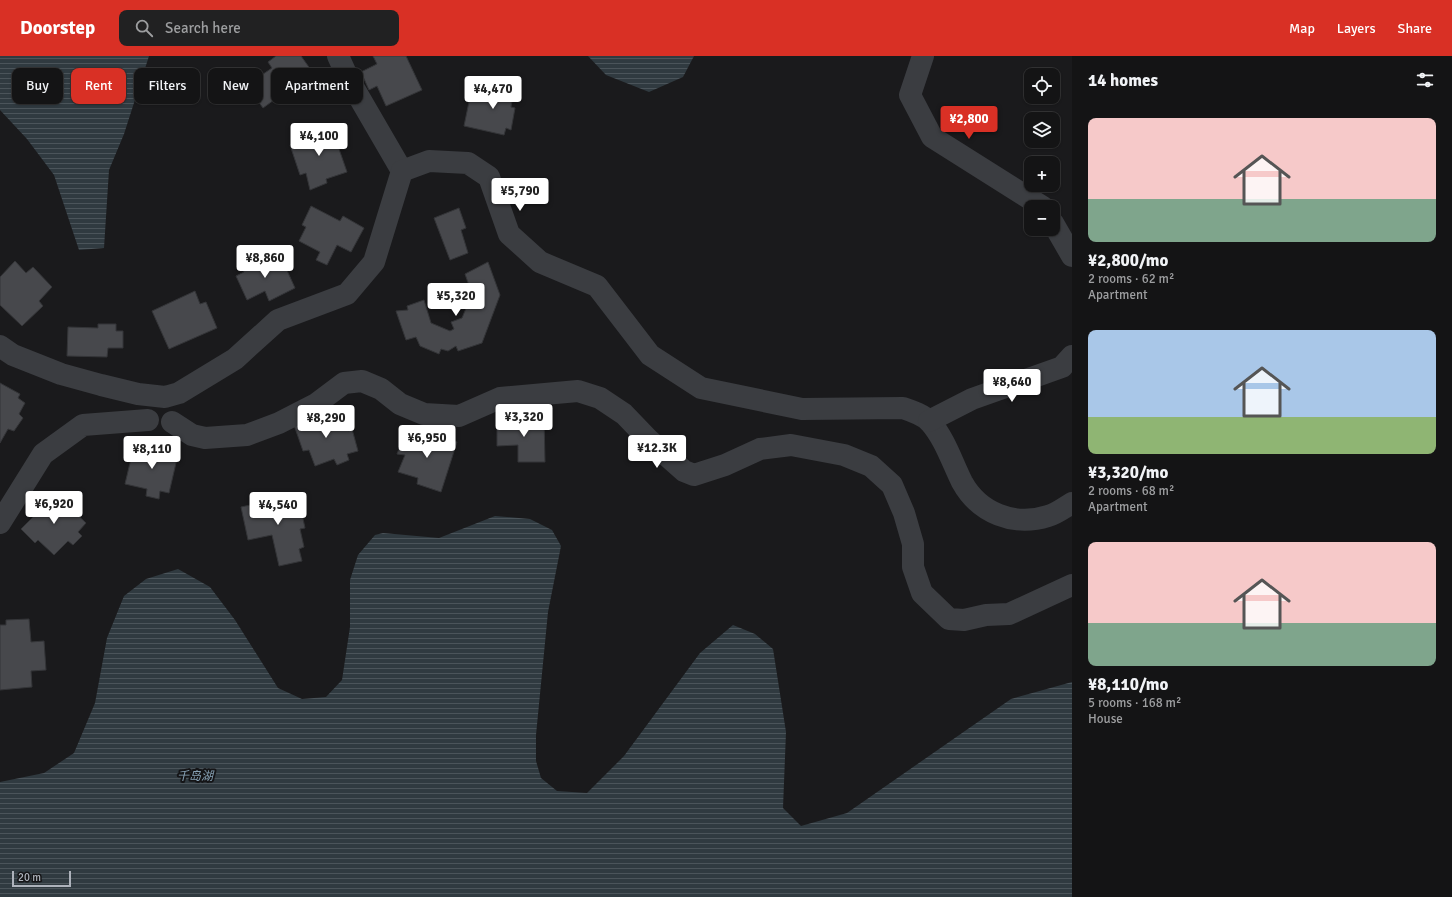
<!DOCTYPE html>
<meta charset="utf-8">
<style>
body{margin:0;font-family:Signika,"Noto Sans SC",sans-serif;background:#212122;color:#f1f3f6;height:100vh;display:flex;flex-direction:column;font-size:15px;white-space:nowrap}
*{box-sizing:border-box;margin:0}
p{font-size:13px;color:#9d9ea0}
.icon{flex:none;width:22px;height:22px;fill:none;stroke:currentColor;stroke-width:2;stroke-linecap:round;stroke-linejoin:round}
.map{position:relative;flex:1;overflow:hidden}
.panel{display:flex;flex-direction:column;background:#141415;width:380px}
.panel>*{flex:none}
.banner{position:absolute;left:12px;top:12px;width:380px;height:36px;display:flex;gap:8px}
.buttons{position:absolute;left:1024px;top:12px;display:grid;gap:8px}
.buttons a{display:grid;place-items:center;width:36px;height:36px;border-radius:8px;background:#141415;box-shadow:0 1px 3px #0004,0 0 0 1px #333334;font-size:20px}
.scale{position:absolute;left:12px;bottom:10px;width:59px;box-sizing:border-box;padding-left:4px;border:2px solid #adb2bb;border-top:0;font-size:11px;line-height:14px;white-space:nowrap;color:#adb2bb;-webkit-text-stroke:3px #151517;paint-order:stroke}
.price{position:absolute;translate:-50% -34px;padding:0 9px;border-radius:4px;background:#fff;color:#222;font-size:13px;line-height:26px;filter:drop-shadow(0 1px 2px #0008)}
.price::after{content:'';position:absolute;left:50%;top:24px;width:12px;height:9px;margin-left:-6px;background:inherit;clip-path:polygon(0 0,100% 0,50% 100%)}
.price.on{background:#d93025;color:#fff}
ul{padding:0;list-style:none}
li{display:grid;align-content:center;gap:8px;height:212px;padding:0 16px}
li span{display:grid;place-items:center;height:124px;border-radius:8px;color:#555}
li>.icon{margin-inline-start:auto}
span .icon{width:72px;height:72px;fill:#fffc;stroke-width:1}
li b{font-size:17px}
h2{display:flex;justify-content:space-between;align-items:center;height:48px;padding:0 16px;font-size:17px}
.chip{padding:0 14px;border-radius:8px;background:#141415;box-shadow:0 1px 3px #0004,0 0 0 1px #333334;font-size:14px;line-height:36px}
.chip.on{background:#d93025;color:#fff}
header{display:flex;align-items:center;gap:24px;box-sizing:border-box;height:56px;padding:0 20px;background:#d93025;color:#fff}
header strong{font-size:19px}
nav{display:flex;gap:22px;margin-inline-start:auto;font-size:14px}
.search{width:280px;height:36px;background:#212122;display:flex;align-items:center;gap:10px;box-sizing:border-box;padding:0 14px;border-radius:8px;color:#9d9ea0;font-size:15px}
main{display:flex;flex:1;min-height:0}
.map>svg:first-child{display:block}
</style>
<header>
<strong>Doorstep</strong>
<div class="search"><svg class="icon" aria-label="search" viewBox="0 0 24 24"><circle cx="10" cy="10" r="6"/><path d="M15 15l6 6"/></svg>Search here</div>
<nav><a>Map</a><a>Layers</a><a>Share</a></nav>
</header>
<main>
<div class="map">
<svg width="1072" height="841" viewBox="0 0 1072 841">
<defs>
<pattern id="water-rules" width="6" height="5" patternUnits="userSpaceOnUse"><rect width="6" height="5" fill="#303a40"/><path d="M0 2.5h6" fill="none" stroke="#4b545a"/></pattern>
</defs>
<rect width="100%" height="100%" fill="#1a1a1c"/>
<g fill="url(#water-rules)">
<polygon points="0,0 149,0 124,78 109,114 104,192 79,194 54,119 27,83 0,54"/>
<polygon points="588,0 694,0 683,21 649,36 606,19"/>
<polygon points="495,460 530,463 552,474 561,490 548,556 536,679 536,705 541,722 557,735 587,737 624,700 700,597 733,569 755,578 773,593 786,676 783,752 801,770 847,757 1011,643 1072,626 1072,841 0,841 0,726 44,717 74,697 95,647 107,582 124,540 146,523 178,513 210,531 235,564 278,632 302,643 326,641 342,624 350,571 350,524 358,499 375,479 383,477 439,482"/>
</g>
<g fill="#47484c" stroke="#343538">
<polygon points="276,0 301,0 311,14 288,31 289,33 263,52 250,34 256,30 253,25 272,12 268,6"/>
<polygon points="373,0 406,0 422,34 386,50 377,30 369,34 361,16 377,8"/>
<polygon points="495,25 515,28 511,51 515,52 511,74 506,72 504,79 464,70 470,41 491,44"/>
<polygon points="331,70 347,116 326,123 327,127 310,134 306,117 300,119 290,89 307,83 305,79"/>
<polygon points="311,150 340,165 343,160 364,172 351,196 337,189 327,209 316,204 320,196 299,185 306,171 302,169"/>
<polygon points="459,152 466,172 461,174 468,197 450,204 434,162"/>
<polygon points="270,197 277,214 285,210 295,232 269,245 265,235 247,244 236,220 244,216 242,211"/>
<polygon points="15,205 26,217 33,211 52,231 39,245 43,250 22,270 0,249 0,221"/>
<polygon points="488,206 500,239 482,287 458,295 456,290 448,295 441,293 439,298 420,290 416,281 406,284 396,255 408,254 407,250 424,244 431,267 450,275 454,273 451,266 462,262 472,238 465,218"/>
<polygon points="195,235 200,248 206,246 217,272 169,293 152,255"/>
<polygon points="98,268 116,268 116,275 123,275 123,292 108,292 107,301 67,300 68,271 98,272"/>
<polygon points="0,327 20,338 18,342 25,347 19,358 23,362 14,375 8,373 0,387"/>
<polygon points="326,357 330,365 342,360 348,375 352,373 358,395 347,398 349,404 337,409 334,403 315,410 309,394 303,395 294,369"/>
<polygon points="544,361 545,406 518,406 518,389 497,390 497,366 521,365 521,362"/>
<polygon points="405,377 430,384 432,378 457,386 441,436 417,428 418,422 398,416 405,399 397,398"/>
<polygon points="134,390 157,395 158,390 179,394 169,437 160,435 159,443 146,440 147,433 125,428"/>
<polygon points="57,439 86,467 78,476 82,480 73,489 68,485 54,499 38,484 35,487 21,473 37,457 33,453 42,443 49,448"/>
<polygon points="298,439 305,472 300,473 304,491 299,493 302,505 279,510 272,479 248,484 241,451"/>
<polygon points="29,563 31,586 44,585 46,614 31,615 32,631 0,634 0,569 6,569 6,564"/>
</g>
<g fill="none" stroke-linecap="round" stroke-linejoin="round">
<g stroke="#3b3d41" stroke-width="22">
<polyline points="338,0 348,22 402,115"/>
<polyline points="923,0 910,39 932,81 1043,151"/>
<polyline points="1053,167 1072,200"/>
<path d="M 0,290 L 13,299 L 61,318 L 101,329 L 138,338 L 165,341 L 179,337 L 235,303 L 278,264 L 347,238 L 374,206 L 402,115 L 429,105 L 468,107 L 489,121 L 509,178 L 540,206 L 597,230 L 650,299 L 701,332 L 802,353 L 903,352 C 912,355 924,359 930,366 C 945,383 952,406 962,426 C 979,457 1014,471 1048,460 C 1056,458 1065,451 1072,447"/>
<polyline points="929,365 972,343 1062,311 1072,300"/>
<polyline points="172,366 192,379 205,382 247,379 279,367 316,348 344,327 362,325 381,333 400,348 424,358 459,360 500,342 578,335 600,342 624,358 649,384 684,415 694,419 725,409 760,393 791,389 844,399 871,410 892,429 904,457 913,488 913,511 922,537 949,563 964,564 986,559 1009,558 1072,529"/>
<polyline points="0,467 43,398 83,369 148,364"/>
</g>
</g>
<g text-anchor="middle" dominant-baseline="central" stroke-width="4" stroke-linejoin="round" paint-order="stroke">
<g font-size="12" font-style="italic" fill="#87a1b4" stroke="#151517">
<text x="195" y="720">千岛湖</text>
</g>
</g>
</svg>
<div class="buttons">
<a><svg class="icon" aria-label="locate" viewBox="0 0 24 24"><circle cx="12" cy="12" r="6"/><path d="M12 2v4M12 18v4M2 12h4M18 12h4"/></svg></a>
<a><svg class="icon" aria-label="layers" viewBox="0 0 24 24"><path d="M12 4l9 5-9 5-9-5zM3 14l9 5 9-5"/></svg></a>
<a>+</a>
<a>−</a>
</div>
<div class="scale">20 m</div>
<b class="price" style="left:493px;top:54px">¥4,470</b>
<b class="price on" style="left:969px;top:84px">¥2,800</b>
<b class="price" style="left:319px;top:101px">¥4,100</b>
<b class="price" style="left:520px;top:156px">¥5,790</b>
<b class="price" style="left:265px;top:223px">¥8,860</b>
<b class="price" style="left:456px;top:261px">¥5,320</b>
<b class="price" style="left:1012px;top:347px">¥8,640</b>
<b class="price" style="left:524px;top:382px">¥3,320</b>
<b class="price" style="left:326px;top:383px">¥8,290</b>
<b class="price" style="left:427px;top:403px">¥6,950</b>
<b class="price" style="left:657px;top:413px">¥12.3K</b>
<b class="price" style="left:152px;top:414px">¥8,110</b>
<b class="price" style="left:54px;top:469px">¥6,920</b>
<b class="price" style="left:278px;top:470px">¥4,540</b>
<div class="banner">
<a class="chip">Buy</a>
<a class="chip on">Rent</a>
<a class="chip">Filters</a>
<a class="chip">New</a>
<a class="chip">Apartment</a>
</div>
</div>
<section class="panel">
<h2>14 homes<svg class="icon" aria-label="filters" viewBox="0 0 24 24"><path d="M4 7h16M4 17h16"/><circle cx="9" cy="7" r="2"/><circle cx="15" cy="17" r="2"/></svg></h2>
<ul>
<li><span style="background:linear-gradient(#f6c9c9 65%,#7fa58c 0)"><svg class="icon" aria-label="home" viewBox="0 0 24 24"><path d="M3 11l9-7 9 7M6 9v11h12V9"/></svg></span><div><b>¥2,800/mo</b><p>2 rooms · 62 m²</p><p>Apartment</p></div></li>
<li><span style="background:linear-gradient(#a9c7e8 70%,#8fb573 0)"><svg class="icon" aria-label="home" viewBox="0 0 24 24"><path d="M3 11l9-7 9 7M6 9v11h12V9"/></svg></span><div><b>¥3,320/mo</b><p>2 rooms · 68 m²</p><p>Apartment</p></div></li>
<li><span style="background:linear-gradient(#f6c9c9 65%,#7fa58c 0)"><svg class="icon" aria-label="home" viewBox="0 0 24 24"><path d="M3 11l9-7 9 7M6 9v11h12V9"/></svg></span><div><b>¥8,110/mo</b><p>5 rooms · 168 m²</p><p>House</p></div></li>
</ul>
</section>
</main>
